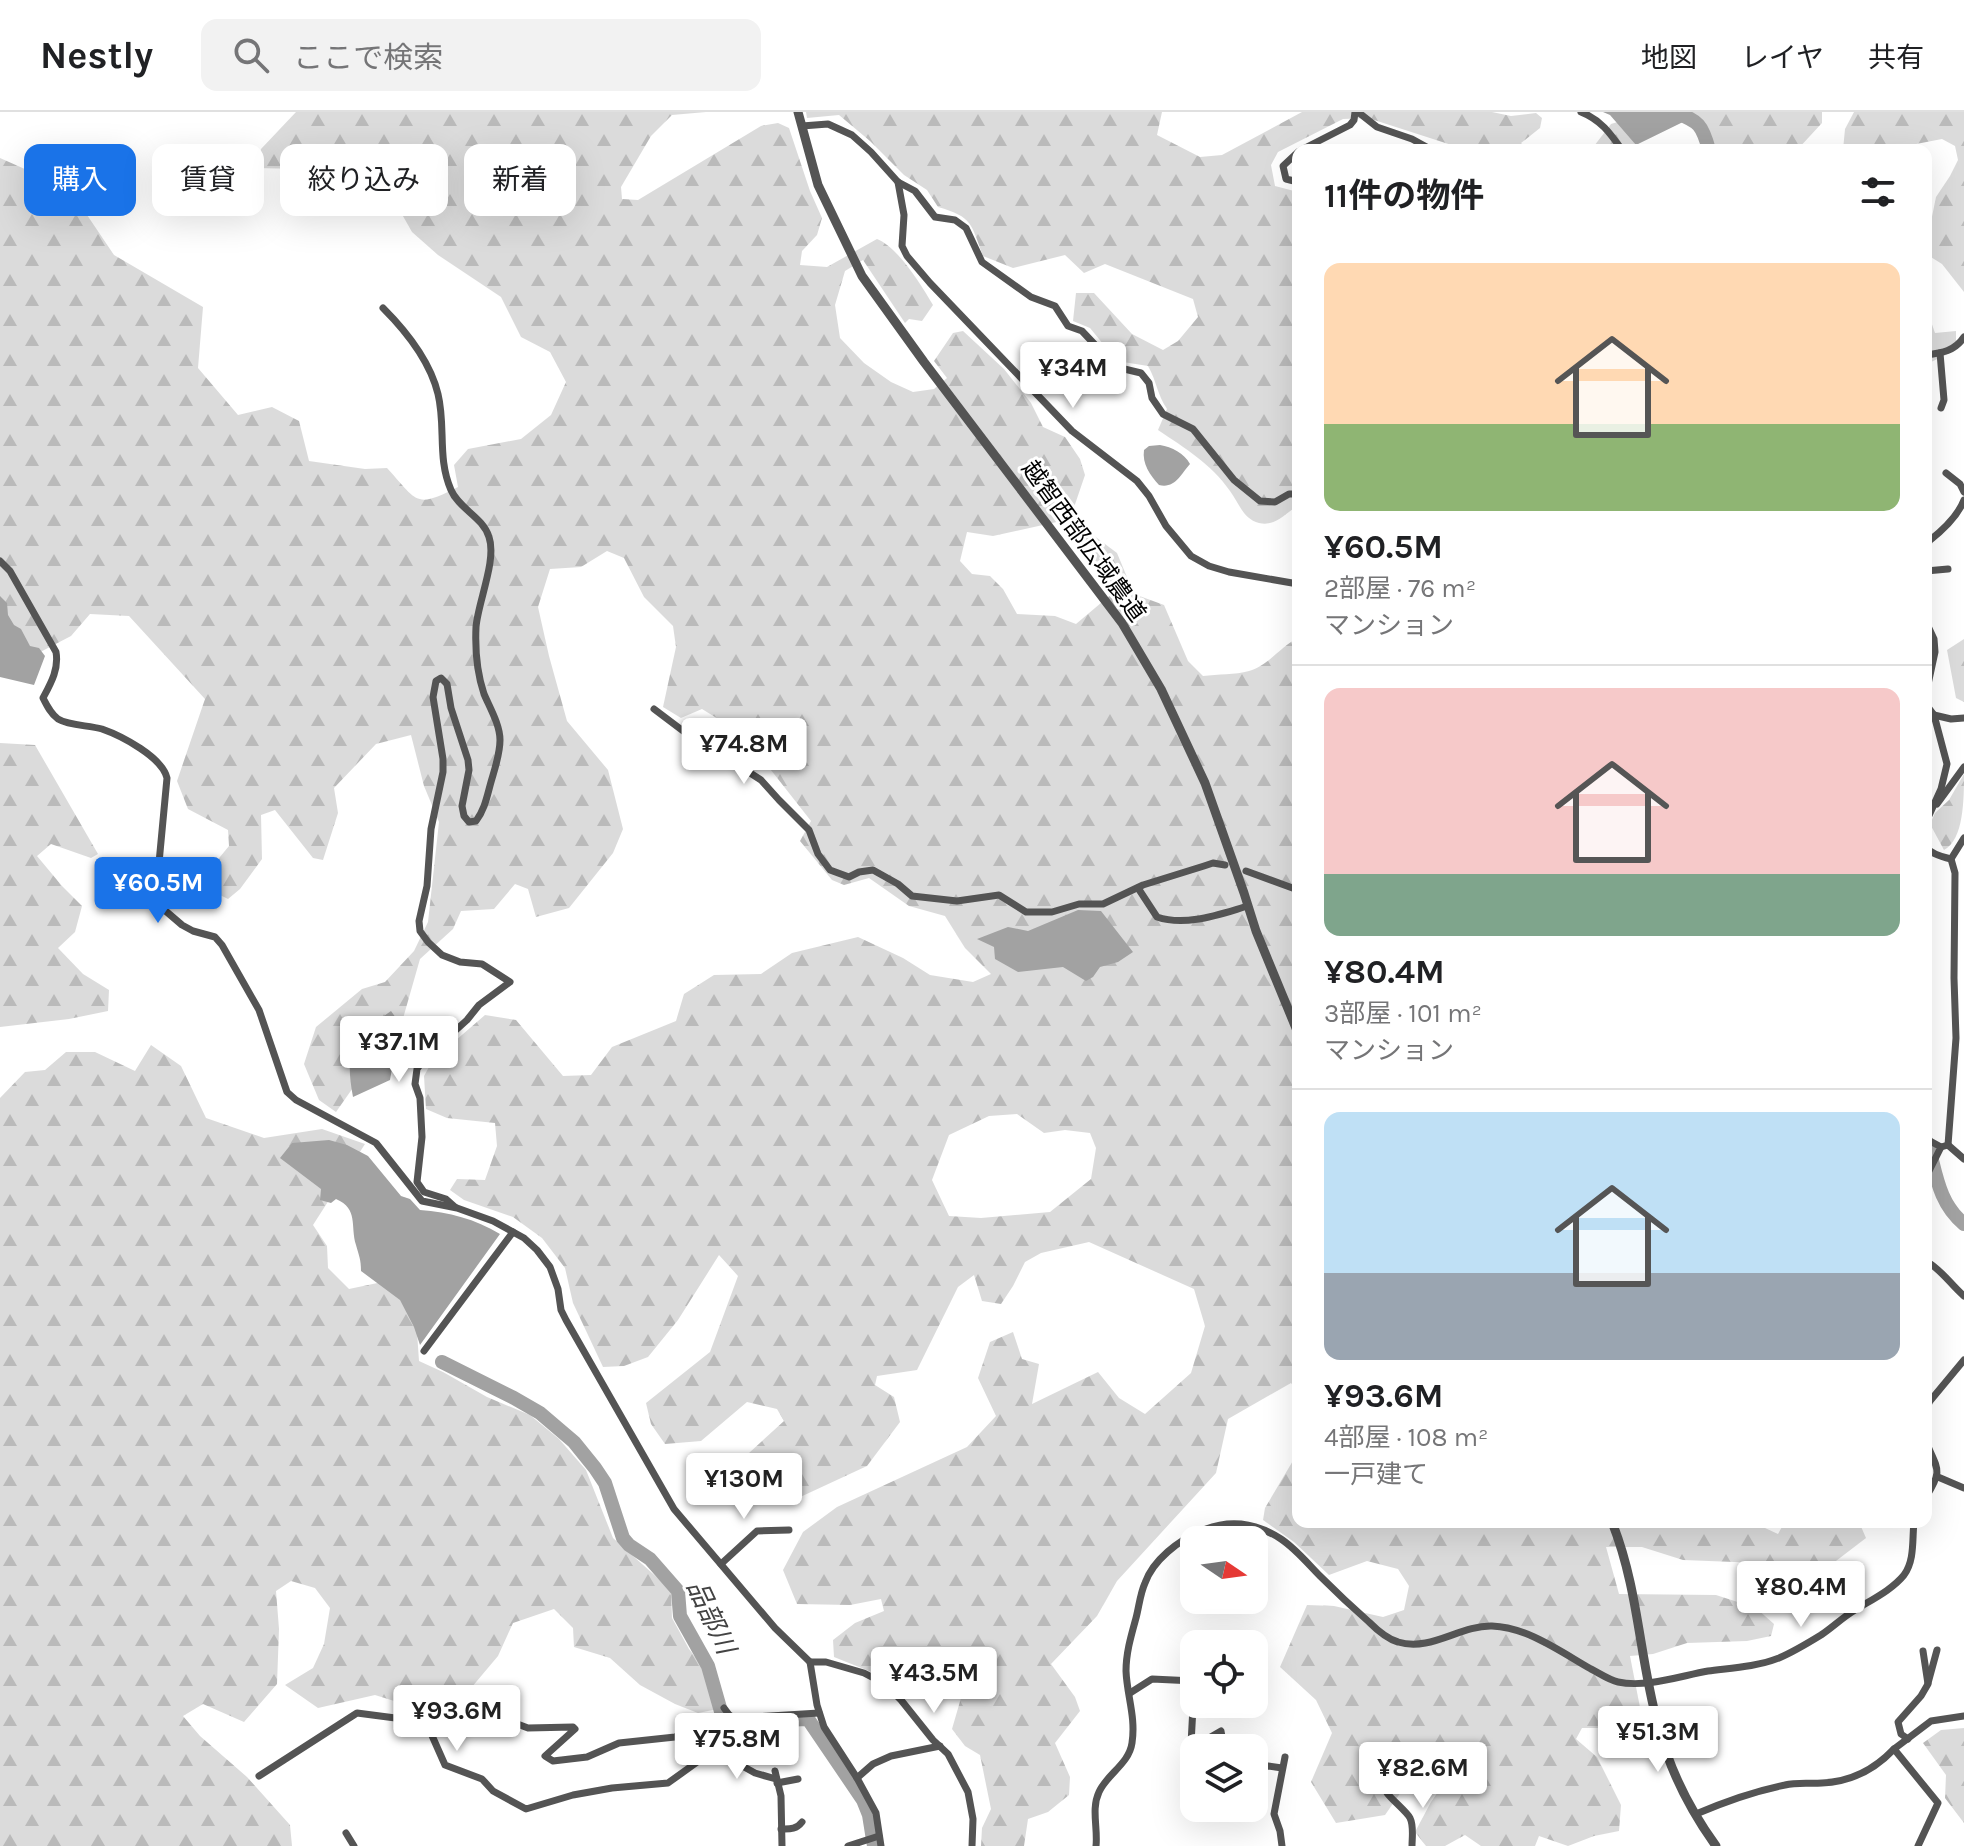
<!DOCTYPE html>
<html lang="ja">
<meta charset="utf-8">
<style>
body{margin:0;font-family:Karla,"Noto Sans JP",sans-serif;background:#f2f2f2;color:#202124;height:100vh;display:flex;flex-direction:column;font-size:30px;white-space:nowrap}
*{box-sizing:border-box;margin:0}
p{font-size:26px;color:#757577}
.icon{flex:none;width:44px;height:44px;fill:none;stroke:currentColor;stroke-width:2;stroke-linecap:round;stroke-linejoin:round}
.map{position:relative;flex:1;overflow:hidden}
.details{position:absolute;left:1292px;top:32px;width:640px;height:1384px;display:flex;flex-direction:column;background:#fff;border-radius:16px;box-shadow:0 8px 32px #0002}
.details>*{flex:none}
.guide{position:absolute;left:24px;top:32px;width:760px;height:72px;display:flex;gap:16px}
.needle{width:52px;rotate:103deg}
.tools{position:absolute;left:1180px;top:1414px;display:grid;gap:16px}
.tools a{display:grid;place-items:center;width:88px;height:88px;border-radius:16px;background:#fff;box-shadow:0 8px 32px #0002;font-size:40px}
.price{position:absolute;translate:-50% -68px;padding:0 18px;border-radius:8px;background:#fff;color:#222;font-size:26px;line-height:52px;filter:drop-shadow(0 2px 4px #0008)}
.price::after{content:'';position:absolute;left:50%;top:48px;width:24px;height:18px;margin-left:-12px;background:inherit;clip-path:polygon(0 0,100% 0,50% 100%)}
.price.selected{background:#1a73e8;color:#fff}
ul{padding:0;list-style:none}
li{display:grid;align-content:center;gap:16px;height:424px;padding:0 32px}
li+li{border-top:2px solid #e0e0e0}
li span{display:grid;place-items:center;height:248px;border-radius:16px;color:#555}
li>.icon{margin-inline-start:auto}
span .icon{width:144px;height:144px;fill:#fffc;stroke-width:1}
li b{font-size:34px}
h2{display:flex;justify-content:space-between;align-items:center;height:96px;padding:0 32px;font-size:34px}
.pill{padding:0 28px;border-radius:16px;background:#fff;box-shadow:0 8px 32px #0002;font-size:28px;line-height:72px}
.pill.selected{background:#1a73e8;color:#fff}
header{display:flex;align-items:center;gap:48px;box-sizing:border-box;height:112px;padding:0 40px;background:#fff;border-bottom:2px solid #e0e0e0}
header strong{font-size:38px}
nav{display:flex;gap:44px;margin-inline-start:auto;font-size:28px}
.search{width:560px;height:72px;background:#f2f2f2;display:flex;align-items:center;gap:20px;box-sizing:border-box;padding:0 28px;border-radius:16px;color:#757577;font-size:30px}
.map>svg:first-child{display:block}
</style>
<header>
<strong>Nestly</strong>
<div class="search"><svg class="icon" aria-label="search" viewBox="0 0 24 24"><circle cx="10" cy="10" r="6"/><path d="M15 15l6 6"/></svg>ここで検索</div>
<nav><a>地図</a><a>レイヤ</a><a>共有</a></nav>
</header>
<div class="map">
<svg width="1964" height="1734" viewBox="0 0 1964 1734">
<defs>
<pattern id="forest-firs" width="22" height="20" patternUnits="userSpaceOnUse" patternTransform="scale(2)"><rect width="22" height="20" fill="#dbdbdb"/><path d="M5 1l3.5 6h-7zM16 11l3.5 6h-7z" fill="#bababa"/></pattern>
</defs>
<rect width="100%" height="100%" fill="#fff"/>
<g fill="url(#forest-firs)" fill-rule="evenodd">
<path d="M 296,0 L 706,0 L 672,3 L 651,24 L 621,75 L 622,87 L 638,88 L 761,14 L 778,11 L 789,16 L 810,79 L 822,106 L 817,123 L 802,139 L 800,153 L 827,155 L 877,127 C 899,136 921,173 933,193 L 922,209 L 909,207 L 905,211 L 863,148 L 845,159 L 835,193 L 840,226 L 864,251 L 891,270 L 913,280 L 934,277 L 947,266 L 934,249 L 953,221 L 963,219 L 1004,257 L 1031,291 L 1043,315 L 1065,325 L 1080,347 L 1085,363 L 1070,407 L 993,424 L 967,420 L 960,449 L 972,462 L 990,464 L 1003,477 L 1017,502 L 1055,504 L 1076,512 L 1114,480 L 1071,423 L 1089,420 L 1117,441 L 1134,482 L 1164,493 L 1188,549 L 1203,564 C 1218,562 1235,563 1249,559 C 1268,554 1281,534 1298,526 L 1298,1280 L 1291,1271 L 1228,1307 L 1216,1361 L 1117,1469 L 1097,1504 L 1051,1552 L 1075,1585 L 1080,1599 L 1055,1631 L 1070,1665 L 1069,1683 L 1048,1700 L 1028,1707 L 1024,1734 L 981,1734 L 982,1716 L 991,1697 L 980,1643 L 965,1634 L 952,1617 L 961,1586 L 950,1572 L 927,1578 L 899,1560 L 884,1565 L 834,1545 L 833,1528 L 855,1511 L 884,1499 L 881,1487 L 850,1493 L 797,1492 L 783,1458 L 803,1420 L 837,1395 L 967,1335 L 996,1304 L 978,1266 L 990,1230 L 1013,1220 L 1022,1247 L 1039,1252 L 1032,1292 L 1098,1260 L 1119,1286 L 1145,1302 L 1191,1261 L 1205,1214 L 1194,1177 L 1089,1130 L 1041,1141 L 1025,1150 L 1013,1174 L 1001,1192 L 982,1189 L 974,1163 L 958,1175 L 917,1258 L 877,1264 L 875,1273 L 894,1285 L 900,1310 L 867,1354 L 783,1393 L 761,1392 L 722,1362 L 749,1341 L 784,1309 L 777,1297 L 747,1290 L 701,1329 L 665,1332 L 651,1312 L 646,1291 L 710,1240 L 738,1164 L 719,1143 L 678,1208 L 648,1245 L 624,1254 L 603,1255 L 573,1191 L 565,1156 L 542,1126 L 513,1105 L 464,1088 L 450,1078 L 457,1067 L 485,1068 L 497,1034 L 495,1011 L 447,1006 L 426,997 L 424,964 L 433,948 L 485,903 L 516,908 L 563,964 L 591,963 L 612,935 L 676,909 L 684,882 L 714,863 L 761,862 L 792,841 L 858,825 L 903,846 L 930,863 L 973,870 L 991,862 L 965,836 L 945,804 L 909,794 L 869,766 L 844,773 L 832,768 L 800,729 L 811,709 L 756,639 L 728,613 L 702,597 L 681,606 L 663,595 L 676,535 L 673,514 L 644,485 L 624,446 L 607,439 L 581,455 L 550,457 L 538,495 L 549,544 L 567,609 L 608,658 L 623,717 L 613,741 L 569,796 L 536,805 L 528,777 L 515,772 L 494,797 L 461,799 L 453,817 L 420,847 L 402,910 L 375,923 L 357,970 L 336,1000 L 319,988 L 304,952 L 316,915 L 362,877 L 385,870 L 414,839 L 428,810 L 439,710 L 424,674 L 411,623 L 376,632 L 334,676 L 338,701 L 323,748 L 313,746 L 275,698 L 261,703 L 262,747 L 240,777 L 228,787 L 208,777 L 210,757 L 229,734 L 228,718 L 188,697 L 177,669 L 205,587 L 129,504 L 90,502 L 71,524 L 0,561 L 0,46 L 36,62 L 83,97 L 114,143 L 203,195 L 198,256 L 238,303 L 272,295 L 299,309 L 309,349 L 365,357 L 387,356 C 418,390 415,397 458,375 L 454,353 L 468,337 L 521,327 L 551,303 L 566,270 L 550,240 L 521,225 L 501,185 L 438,143 L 412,120 L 399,97 L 395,62 L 346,58 L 256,56 L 261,37 ZM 1017,1002 L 1044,1021 L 1065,1018 L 1090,1021 L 1096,1036 L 1091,1067 L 1050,1100 L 981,1106 L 949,1104 L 932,1068 L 949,1023 L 989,1004 Z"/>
<path d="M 806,0 L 1162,0 L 1157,23 L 1200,45 L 1222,43 L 1302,0 L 1492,0 L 1511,4 L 1536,1 L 1542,6 L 1540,16 L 1521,31 L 1528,38 L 1467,38 L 1368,6 L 1343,7 L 1278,40 L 1271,53 L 1275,74 L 1298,80 L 1298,394 C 1285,401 1276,415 1259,411 C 1243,407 1239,391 1230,379 C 1210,351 1186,337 1158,318 L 1167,297 C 1157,282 1157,270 1148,254 L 1117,249 L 1090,216 L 1073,209 L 1076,181 L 1094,181 L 1132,222 L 1163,238 L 1178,229 L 1198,205 L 1193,187 L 1105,152 L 1084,161 L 1065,143 L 1013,156 L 983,144 C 971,112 973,105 938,95 L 927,78 L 904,63 L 870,29 L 839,3 L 807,6 Z"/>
<polygon points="1670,0 1822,0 1822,11 1797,38 1705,38 1693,13 1672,5"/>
<polygon points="1854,0 1964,0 1964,180 1942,152 1926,142 1926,134 1936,85 1950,64 1958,48 1955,34 1942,27 1911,33 1907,38 1843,38 1845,17"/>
<polygon points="1624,8 1636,24 1634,38 1591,38 1611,12"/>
<polygon points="1926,195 1935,221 1956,219 1956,238 1929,251 1926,246"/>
<polygon points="1964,527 1964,590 1956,586 1947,538"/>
<polygon points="0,631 35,633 98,742 91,746 51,732 37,744 62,774 82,794 75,820 58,836 83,862 109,878 108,899 69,907 0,915"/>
<path d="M 1964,662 C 1964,686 1964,728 1944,738 L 1930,712 L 1935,701 L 1949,688 Z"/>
<polygon points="151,933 181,954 206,1006 264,1026 322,1017 365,1032 313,1113 327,1134 328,1156 349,1177 387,1169 407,1185 417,1220 419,1249 443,1260 487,1285 530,1303 559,1327 586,1358 613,1426 671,1478 672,1506 689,1537 702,1554 711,1581 720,1590 713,1598 698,1601 675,1592 640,1573 610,1546 574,1535 573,1516 554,1497 513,1511 498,1544 466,1582 433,1587 426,1599 375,1583 318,1596 285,1573 313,1556 324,1532 330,1496 315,1476 291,1469 276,1479 279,1517 277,1572 244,1610 203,1592 183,1604 200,1624 247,1665 290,1713 292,1734 0,1734 0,986 25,960 45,958 66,940 95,940 135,959"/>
<polygon points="1298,1320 1298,1410 1752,1410 1778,1422 1783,1413 1781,1410 1859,1410 1866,1426 1798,1478 1770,1466 1760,1451 1683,1448 1642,1435 1606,1435 1619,1482 1716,1483 1756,1496 1774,1512 1771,1524 1747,1529 1687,1531 1653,1542 1630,1544 1644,1616 1582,1616 1576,1627 1597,1645 1621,1693 1619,1719 1594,1724 1568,1734 1539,1724 1535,1734 1481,1734 1465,1723 1445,1734 1426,1734 1415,1720 1431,1690 1447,1667 1444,1651 1424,1647 1385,1703 1336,1711 1311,1670 1332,1621 1316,1588 1280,1555 1307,1493 1334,1494 1383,1505 1404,1498 1409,1474 1398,1457 1367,1449 1329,1463 1294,1430 1263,1408 1265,1396 1294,1347"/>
<polygon points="1964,1616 1964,1711 1945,1686 1946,1663 1923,1631 1941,1618"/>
</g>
<g fill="#a2a2a2">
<polygon points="1603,0 1678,0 1683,10 1636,33 1610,3"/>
<path d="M 1160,333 C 1172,335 1184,341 1190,352 C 1181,362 1175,377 1159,373 C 1150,363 1142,352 1144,338 L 1149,334 Z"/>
<polygon points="0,484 7,491 8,503 14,513 21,517 30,534 39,536 45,544 34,573 0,565"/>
<polygon points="1078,798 1101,799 1133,840 1118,850 1100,855 1093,865 1086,869 1063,855 1018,860 995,847 994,835 977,827 1008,815 1028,819"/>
<path d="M 391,899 L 396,906 L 397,922 L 401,926 L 395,939 L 390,968 L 353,985 C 344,937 353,926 391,899 Z"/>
<path d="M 329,1028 L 347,1033 L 368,1044 L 401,1084 L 410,1087 L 420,1098 C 449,1100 475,1107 500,1122 L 420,1233 L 414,1215 L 400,1188 L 361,1159 C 361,1147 359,1144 356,1133 C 350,1114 359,1097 336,1087 L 331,1091 L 320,1088 L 321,1077 L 280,1046 L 292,1031 Z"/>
</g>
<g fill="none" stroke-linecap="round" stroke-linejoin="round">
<g stroke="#a2a2a2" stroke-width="14">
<path d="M 1675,0 C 1699,10 1702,12 1709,38"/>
<path d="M 1926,1036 L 1930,1040 C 1937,1068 1941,1093 1964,1112"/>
<polyline points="442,1250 514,1286 540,1301 574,1330 595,1356 605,1371 623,1426 629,1433 650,1447 678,1479 680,1504 708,1554 722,1603 734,1610 808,1607 863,1688 869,1703 874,1734"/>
</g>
<g stroke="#545454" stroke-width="7">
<polyline points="1358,0 1377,15 1412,27 1432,38"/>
<path d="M 1581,0 C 1601,8 1610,21 1622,38"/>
<polyline points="802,14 828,12 852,23 871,40 898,70 915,79 935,105 955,108 966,116 982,150 1031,185 1055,194 1068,214 1082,219 1116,255 1141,261 1149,271 1152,286 1163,302 1193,317 1234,368 1260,389 1275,390 1289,382 1298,382"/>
<polyline points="1301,38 1350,13 1354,8 1355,0"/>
<polyline points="1298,40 1283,54 1286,67 1298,70"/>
<polyline points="898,70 904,103 902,134 907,144 930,171 1072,319 1137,369 1149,384 1166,414 1191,444 1209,454 1229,460 1298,472"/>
<path d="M 383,196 C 406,219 430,249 438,282 C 446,315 437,346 451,378 C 459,397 483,405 489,425 C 497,448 478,490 476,515 C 475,537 477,561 484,582 C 490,596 500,613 500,628 C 500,642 495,656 491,670 C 487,684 485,697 476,709 L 469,710 L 464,704 L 462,694 L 469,658 L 468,648 L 451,596 L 447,572 L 441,566 L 436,569 L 433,585 L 443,647 L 443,660 L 431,717 L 427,774 L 419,809 L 420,819 L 428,830 L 442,843 L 460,850 L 482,852 L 510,870 L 479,893 L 467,908 L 425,946 L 417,957 L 415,972 L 420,986 L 422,1025 L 417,1070 L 424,1080 L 446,1087 L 455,1095"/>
<polyline points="1940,241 1944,288 1941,296"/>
<path d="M 1926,243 C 1942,241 1955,239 1964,225"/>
<polyline points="1946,361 1960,372 1964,380"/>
<path d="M 1926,444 L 1929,429 C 1943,418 1958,404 1964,388"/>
<path d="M 0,449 L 10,459 L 56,540 C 59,557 51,571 43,586 C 47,594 51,602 58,607 C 70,614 88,613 102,617 C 122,624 162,645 167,666 L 157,772 L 161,795 L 182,813 L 193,819 L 215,825 L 222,833 L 259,898 L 287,980 L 296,988 L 376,1031 L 422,1089 L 457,1096 L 493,1109 L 524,1126 L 537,1138 L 550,1155 L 558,1177 L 561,1198 L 566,1208 L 674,1397 L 775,1516 L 810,1550 L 817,1593 L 824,1615 L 857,1666 L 876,1701 L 881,1734"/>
<polyline points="1926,459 1948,457"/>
<polyline points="1926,510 1934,527 1935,540 1927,577 1928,595 1934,603 1947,652 1941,677 1926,710"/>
<polyline points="654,597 707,637 719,649 744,657 761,668 779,688 809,718 818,742 830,758 849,765 859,760 873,758 898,772 912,784 957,789 999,783 1026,800 1052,800 1079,792 1103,792 1143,773 1204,754 1213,751 1225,753"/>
<polyline points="1934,603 1951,607 1964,606"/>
<polyline points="1937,692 1964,655"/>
<path d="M 1926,735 C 1931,742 1942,745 1951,747 L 1955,761 L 1954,866 L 1956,926 L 1948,1033"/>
<polyline points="1951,747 1964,726"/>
<polyline points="1246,759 1298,778"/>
<path d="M 1138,776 L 1157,805 C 1186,815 1220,802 1248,794"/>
<polyline points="1926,1023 1930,1029 1941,1035"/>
<polyline points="1948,1033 1964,1047"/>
<polyline points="1926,1065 1941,1035 1948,1033"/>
<path d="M 1926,1149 C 1941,1157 1951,1173 1964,1184"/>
<polyline points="424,1239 513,1120"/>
<polyline points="1926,1297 1930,1289 1964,1248"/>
<path d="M 1926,1330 C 1938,1358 1943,1358 1926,1385"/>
<polyline points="1938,1365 1964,1376"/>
<polyline points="721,1452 757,1419 789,1418"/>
<polyline points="810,1550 826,1550 864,1561 885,1572 901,1588 933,1628 948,1642 968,1680 973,1707 972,1734"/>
<polyline points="1928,1571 1937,1538"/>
<polyline points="1130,1581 1152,1567 1194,1569"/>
<polyline points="424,1591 426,1610"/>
<polyline points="1195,1592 1193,1595 1191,1632 1197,1633 1221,1619 1224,1636"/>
<polyline points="724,1596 730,1604 739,1606 819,1601"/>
<polyline points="501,1606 528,1616 573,1615 575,1617 545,1644 553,1649 587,1645 619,1631 675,1625 708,1607 730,1604"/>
<polyline points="1908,1627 1901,1622 1898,1610 1921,1584 1928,1572 1923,1539"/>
<polyline points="775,1659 781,1684 782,1734"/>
<polyline points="259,1664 357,1601 426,1610 445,1653 482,1667 493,1679 526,1697 573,1683 612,1676 668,1671 700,1648 720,1646 737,1651 755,1661 776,1667"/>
<polyline points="857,1666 873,1652 891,1644 940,1634"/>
<polyline points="777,1671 798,1667"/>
<path d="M 1387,1681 C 1392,1688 1407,1700 1410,1706 C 1414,1714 1412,1726 1412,1734"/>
<polyline points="1246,1696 1248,1701 1252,1703 1255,1697 1256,1659 1268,1654 1282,1656"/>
<path d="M 1696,1702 C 1724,1690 1755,1679 1785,1673 C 1797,1670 1810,1672 1822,1671 C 1850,1670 1875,1657 1894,1637"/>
<path d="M 781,1717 C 789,1717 796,1718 802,1710"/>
<polyline points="346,1721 354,1734"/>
<polyline points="848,1734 879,1724"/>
<path d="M 1096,1734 C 1098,1716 1091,1697 1099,1680 C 1107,1662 1129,1652 1132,1631 C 1136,1605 1127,1584 1126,1559 C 1126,1541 1131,1524 1136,1506 C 1139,1495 1140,1482 1145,1471 C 1153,1448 1179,1428 1201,1419 C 1229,1407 1255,1410 1281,1427 C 1296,1437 1308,1452 1320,1464 C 1336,1480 1352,1495 1369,1510 C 1377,1518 1387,1527 1398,1530 C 1431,1540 1460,1513 1492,1514 C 1527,1515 1561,1540 1591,1557 C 1599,1561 1609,1568 1618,1570 C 1646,1576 1680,1564 1708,1559 C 1731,1556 1756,1555 1779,1546 C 1793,1540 1808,1531 1821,1523 C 1833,1515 1843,1505 1855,1498 C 1871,1488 1892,1478 1904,1463 C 1915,1448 1912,1427 1914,1410"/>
<polyline points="1282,1734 1280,1719 1274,1702 1285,1645"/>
<polyline points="1918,1734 1938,1691 1894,1637 1931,1609 1964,1604"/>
</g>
<g stroke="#545454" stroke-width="9">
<polyline points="798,0 818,73 862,164 924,250 1122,511 1161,577 1205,671 1244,781 1256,819 1298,921"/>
<path d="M 1612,1410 C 1639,1478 1639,1545 1658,1613 C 1669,1656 1690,1698 1716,1734"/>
</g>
</g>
<g text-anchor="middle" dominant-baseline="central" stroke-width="6" stroke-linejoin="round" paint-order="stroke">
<g font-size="24" fill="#000" stroke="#fff">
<text transform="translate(1084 429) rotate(54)">越智西部広域農道</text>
</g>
<g font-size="26" font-style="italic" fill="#434343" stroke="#fff">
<text transform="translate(711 1505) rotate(65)">品部川</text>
</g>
</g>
</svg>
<div class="tools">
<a><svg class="needle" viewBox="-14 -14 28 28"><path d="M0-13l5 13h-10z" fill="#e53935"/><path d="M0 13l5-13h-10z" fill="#757577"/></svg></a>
<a><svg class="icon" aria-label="locate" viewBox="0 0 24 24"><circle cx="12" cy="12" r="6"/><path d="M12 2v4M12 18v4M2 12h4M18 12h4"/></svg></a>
<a><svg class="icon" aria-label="layers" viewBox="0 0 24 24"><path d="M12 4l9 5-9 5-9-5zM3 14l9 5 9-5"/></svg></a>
</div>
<b class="price" style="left:1073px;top:298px">¥34M</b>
<b class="price" style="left:744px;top:674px">¥74.8M</b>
<b class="price selected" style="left:158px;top:813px">¥60.5M</b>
<b class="price" style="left:399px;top:972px">¥37.1M</b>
<b class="price" style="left:744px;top:1409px">¥130M</b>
<b class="price" style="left:1801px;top:1517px">¥80.4M</b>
<b class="price" style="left:934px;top:1603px">¥43.5M</b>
<b class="price" style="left:457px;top:1641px">¥93.6M</b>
<b class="price" style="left:1658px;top:1662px">¥51.3M</b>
<b class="price" style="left:737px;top:1669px">¥75.8M</b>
<b class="price" style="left:1423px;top:1698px">¥82.6M</b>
<div class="guide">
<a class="pill selected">購入</a>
<a class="pill">賃貸</a>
<a class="pill">絞り込み</a>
<a class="pill">新着</a>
</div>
<section class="details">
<h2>11件の物件<svg class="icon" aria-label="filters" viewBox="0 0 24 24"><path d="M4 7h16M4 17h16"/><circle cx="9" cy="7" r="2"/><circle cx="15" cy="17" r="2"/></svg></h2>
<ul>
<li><span style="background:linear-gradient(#ffd9b3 65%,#8fb573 0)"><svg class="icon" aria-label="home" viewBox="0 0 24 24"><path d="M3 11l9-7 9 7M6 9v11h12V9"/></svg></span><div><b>¥60.5M</b><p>2部屋 · 76 m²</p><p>マンション</p></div></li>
<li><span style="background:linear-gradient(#f6c9c9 75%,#7fa58c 0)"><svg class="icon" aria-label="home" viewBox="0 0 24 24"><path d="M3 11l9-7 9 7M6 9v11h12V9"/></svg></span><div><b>¥80.4M</b><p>3部屋 · 101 m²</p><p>マンション</p></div></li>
<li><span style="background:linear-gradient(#bfe0f5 65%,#9aa5b1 0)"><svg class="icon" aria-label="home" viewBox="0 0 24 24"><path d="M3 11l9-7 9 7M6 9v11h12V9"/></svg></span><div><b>¥93.6M</b><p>4部屋 · 108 m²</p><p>一戸建て</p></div></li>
</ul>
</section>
</div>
